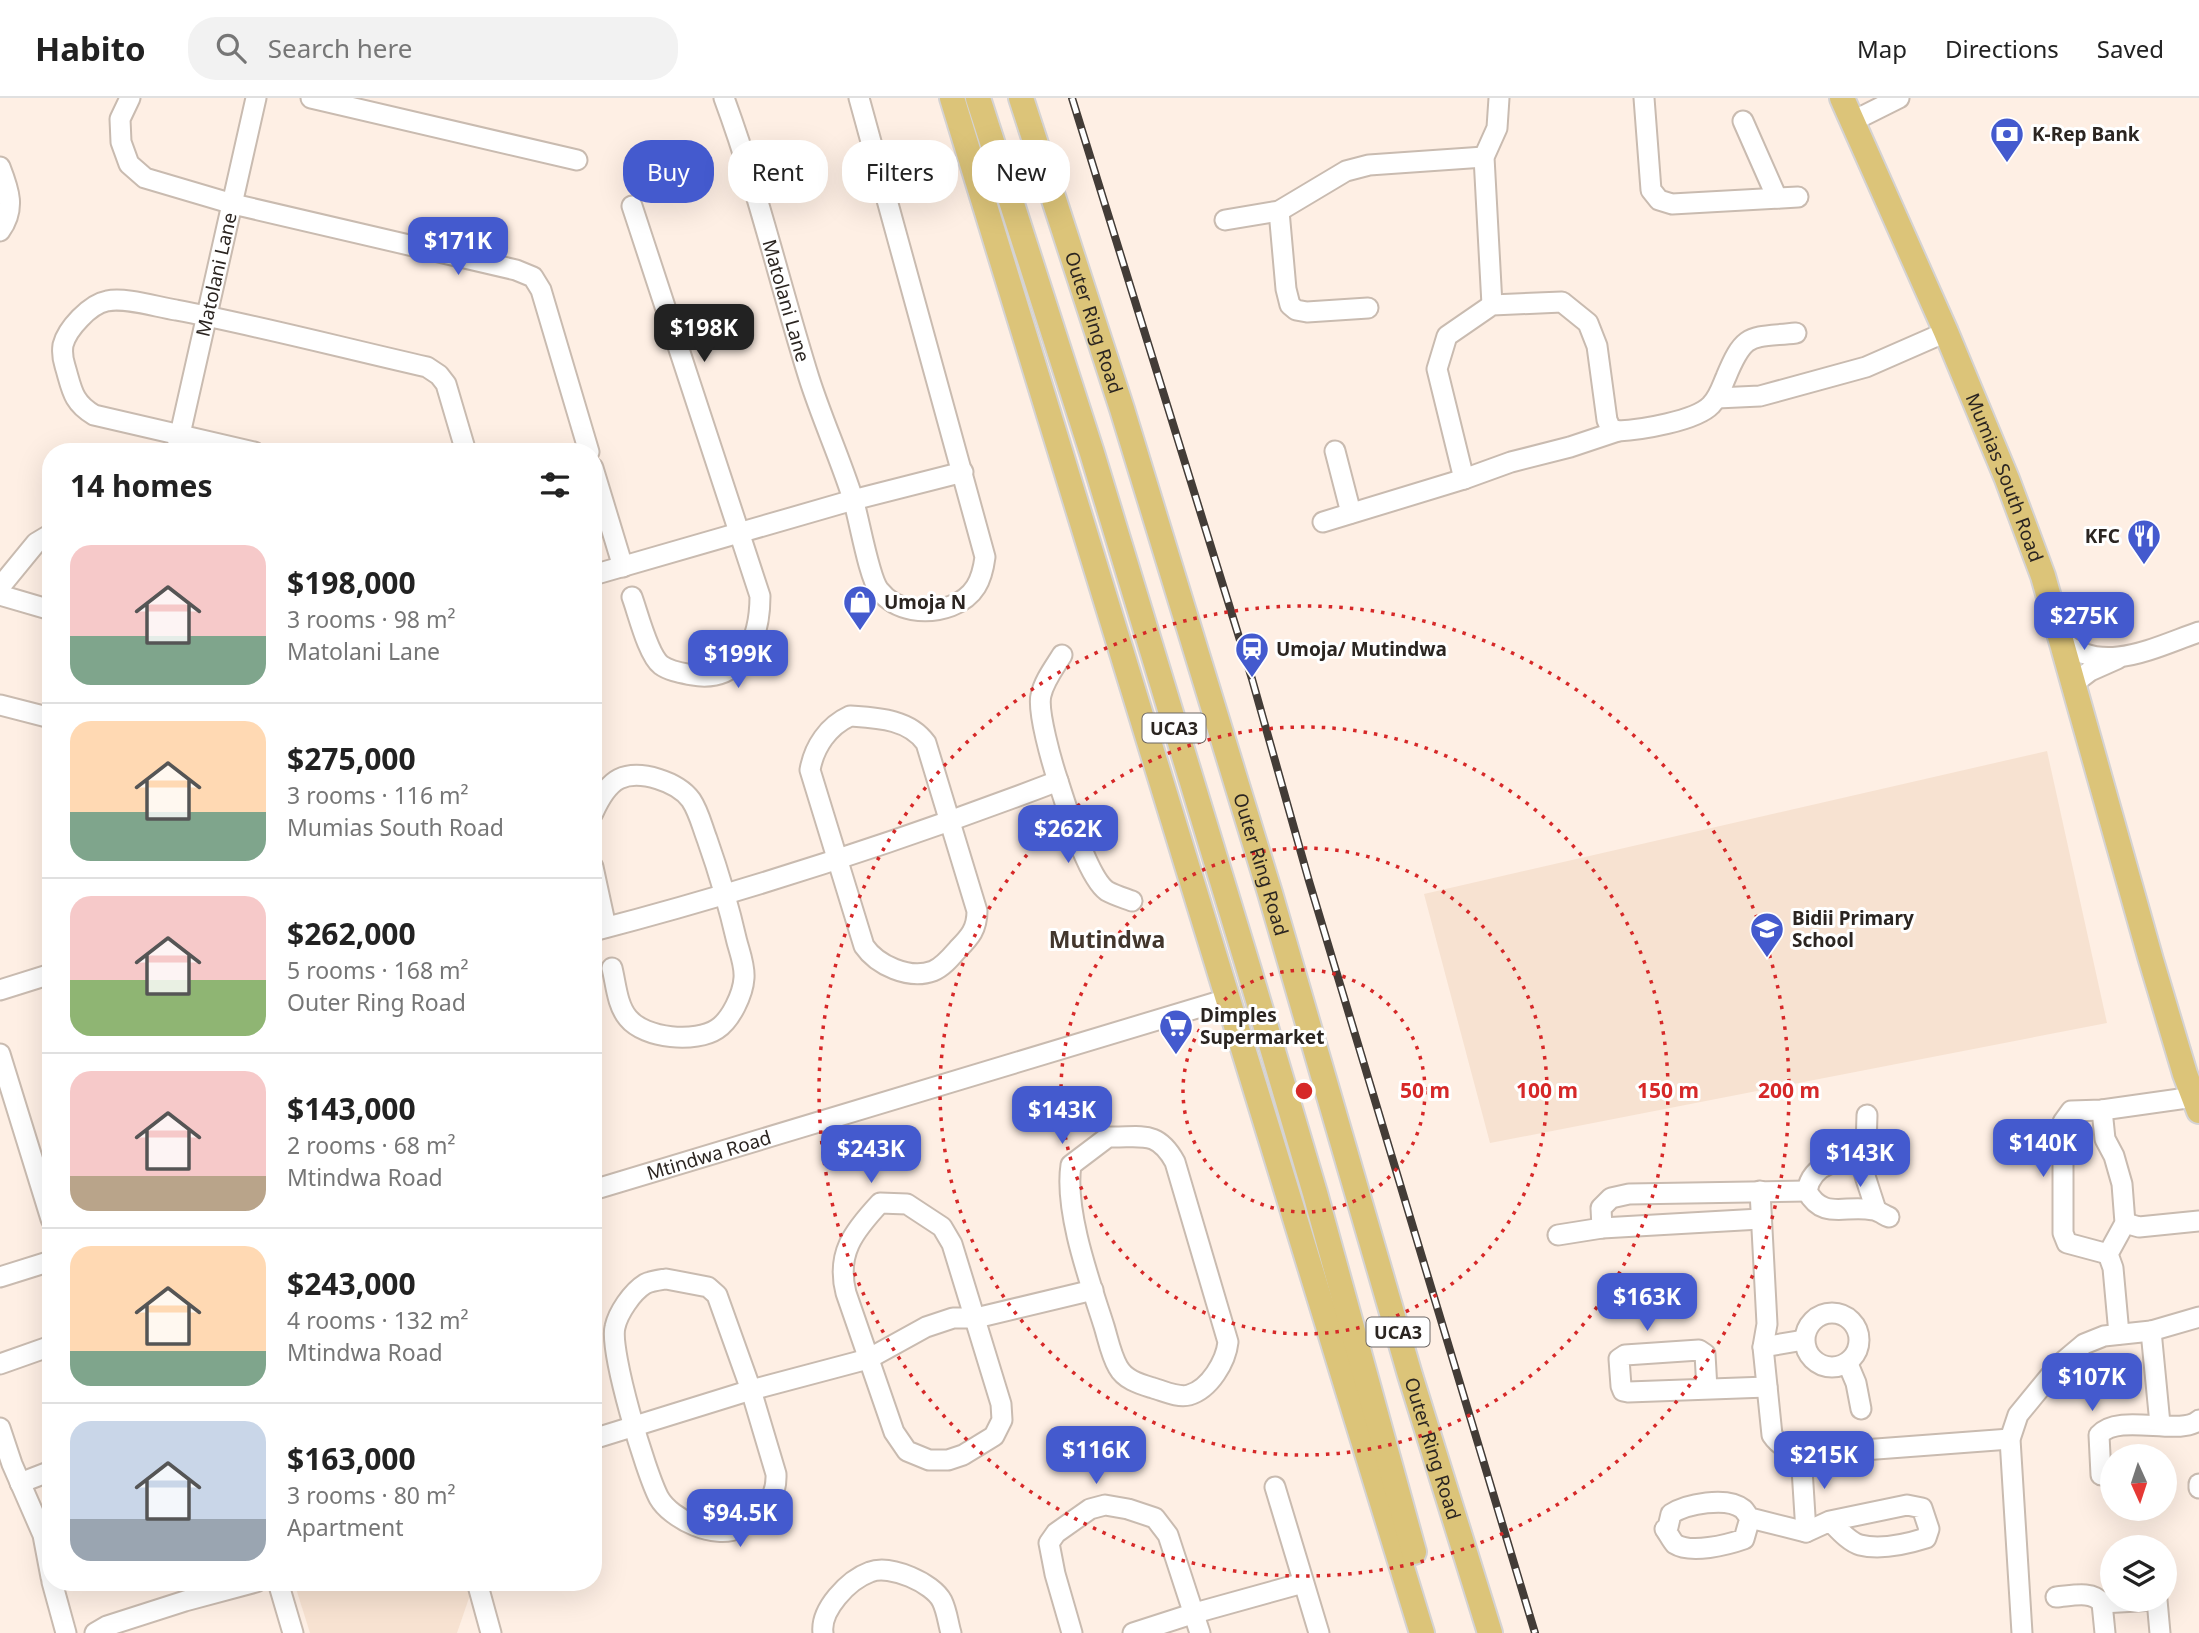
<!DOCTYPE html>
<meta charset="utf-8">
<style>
body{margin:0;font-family:"Noto Sans",sans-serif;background:#f2f2f2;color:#222;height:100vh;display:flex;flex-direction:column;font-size:26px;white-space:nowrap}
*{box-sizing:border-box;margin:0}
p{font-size:23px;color:#767676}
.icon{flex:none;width:38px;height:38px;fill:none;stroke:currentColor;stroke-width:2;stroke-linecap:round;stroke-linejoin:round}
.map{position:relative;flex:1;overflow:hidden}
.details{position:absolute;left:42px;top:345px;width:560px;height:1148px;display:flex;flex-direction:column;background:#fff;border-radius:28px;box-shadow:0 7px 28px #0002}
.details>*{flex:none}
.banner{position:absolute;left:623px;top:42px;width:665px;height:63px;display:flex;gap:14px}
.needle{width:46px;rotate:177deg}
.buttons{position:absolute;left:2100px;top:1346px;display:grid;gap:14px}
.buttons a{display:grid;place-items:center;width:77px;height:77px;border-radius:50%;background:#fff;box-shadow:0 7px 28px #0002;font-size:35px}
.price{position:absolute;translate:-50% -60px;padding:0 16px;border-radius:14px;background:#445ace;color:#fff;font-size:23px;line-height:46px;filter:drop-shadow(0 2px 4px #0008)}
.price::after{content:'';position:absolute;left:50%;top:42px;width:21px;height:16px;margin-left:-10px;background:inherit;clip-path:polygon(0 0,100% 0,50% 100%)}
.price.active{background:#222;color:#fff}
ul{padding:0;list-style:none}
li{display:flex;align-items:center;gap:21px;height:175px;padding:0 28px}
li+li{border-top:2px solid #e0e0e0}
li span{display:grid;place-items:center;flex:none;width:196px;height:140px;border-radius:21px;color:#555}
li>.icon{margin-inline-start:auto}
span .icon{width:84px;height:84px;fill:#fffc;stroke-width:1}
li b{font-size:30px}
h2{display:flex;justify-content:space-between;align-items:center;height:84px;padding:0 28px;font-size:30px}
.tag{padding:0 24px;border-radius:28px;background:#fff;box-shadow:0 7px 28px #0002;font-size:24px;line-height:63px}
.tag.active{background:#445ace;color:#fff}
header{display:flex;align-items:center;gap:42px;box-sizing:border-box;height:98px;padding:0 35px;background:#fff;border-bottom:2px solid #e0e0e0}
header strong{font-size:33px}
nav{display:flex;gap:38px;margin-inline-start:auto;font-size:24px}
.search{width:490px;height:63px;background:#f2f2f2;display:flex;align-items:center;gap:18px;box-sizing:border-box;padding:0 24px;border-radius:28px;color:#767676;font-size:26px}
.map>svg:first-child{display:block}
</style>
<header>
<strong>Habito</strong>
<div class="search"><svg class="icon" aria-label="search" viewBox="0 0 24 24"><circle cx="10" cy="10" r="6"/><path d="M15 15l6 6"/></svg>Search here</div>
<nav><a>Map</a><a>Directions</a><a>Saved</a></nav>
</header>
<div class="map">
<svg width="2199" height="1535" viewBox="0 0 2199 1535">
<rect width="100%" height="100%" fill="#feefe4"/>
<g fill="#f7e2d1">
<polygon points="2047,653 2107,925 1490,1045 1424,796"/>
<polygon points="294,1484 466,1484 470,1497 457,1535 310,1535"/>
</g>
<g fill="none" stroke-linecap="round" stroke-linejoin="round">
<g stroke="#c9bbb0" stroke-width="23">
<g id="minor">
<polyline points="130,0 120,21 121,44 129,66 145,80 233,106 516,172 533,179 541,192 589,354"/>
<polyline points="311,0 577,62"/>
<path id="s1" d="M 724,0 C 758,92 780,187 809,280 C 822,321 840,360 853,401 C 859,420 869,480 879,492 C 896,514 927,517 951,508 C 975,499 982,482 985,459 L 859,0"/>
<polyline points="1644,0 1651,92 1659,102 1672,106 1798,99"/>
<polyline points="1743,23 1777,100"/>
<polyline points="1853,23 1899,0"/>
<path d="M 0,69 C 9,92 16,111 0,133"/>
<polyline points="1279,113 1286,191 1290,207 1296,212 1307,214 1368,210"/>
<polyline points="1225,122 1279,113 1346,73 1369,67 1484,59"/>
<polyline points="1492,207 1484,59 1497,30 1499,0"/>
<polyline points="1717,300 1760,298 1866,269 1946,234"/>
<polyline points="1335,353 1351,415"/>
<path id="s2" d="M 176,354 L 256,0"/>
<path d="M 254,354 L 94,317 C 72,304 72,291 65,268 C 63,262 62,254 63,247 C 67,231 90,206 107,203 C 125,199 157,209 176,212 C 260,228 343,250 427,269 L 439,277 L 446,286 L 466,354"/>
<polyline points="593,370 623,469"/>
<path d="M 1464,381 L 1437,271 L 1447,238 L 1492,207 L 1562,204 L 1588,225 L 1597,248 L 1607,322 L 1611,331 L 1618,333 C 1640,332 1696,323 1711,307 C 1719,299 1722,288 1726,279 C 1745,233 1750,240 1796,235"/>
<polyline points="1323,424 1464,381 1511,364 1570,349 1618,333"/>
<polyline points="593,477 853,402 963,374"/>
<polyline points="0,489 36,445 51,436"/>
<polyline points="0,497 51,512"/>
<path d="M 632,499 C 638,515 648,557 661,567 C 669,573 682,575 692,577 C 743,586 760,540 760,498 L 632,108"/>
<path d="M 2062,543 C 2103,578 2155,549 2199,534"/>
<polyline points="2073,586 2090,573 2117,561"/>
<polyline points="0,607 51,620"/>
<path d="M 850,618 C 878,620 909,621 926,645 L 977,813 C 977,831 970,839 958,851 C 951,859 943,869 933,873 C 909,882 877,867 864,848 L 810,672 C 814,649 828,628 850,618 Z"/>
<path d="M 1058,683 C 1066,707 1087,779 1107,793 C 1114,797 1124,800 1132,803"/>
<path d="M 593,715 C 598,704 607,687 619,681 C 640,671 678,684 691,702 C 699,714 702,728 707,741 C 719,775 729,809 737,844 C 740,855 745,868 744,880 C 743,896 731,922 717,931 C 696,945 645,941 628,920 C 617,907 616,886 612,870"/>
<polyline points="593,769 606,829"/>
<path d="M 593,833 C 751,792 906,741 1058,683 C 1052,665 1037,613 1041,597 C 1044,583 1054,570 1062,557"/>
<polyline points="0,892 51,876"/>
<polyline points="0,956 51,1121"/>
<polyline points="2102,1012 2105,1041 2114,1058 2122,1086 2125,1125 2108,1156 2113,1170 2119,1236"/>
<polyline points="1867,1017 1865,1078 1876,1112"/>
<path d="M 1108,1039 C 1141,1040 1157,1031 1175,1064 L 1228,1244 C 1226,1263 1210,1291 1189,1297 C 1178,1300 1164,1293 1153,1290 C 1140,1286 1125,1282 1118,1269 C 1111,1257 1108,1241 1104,1228 C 1090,1184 1064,1113 1071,1067 Z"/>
<path d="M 1865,1066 C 1842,1058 1812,1065 1807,1093 C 1823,1123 1846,1106 1873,1112 C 1879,1113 1884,1117 1889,1119"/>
<path id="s3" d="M 593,1092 L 1227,901"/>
<path d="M 1760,1093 L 1767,1226 L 1763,1249 L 1772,1337 C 1784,1355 1803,1355 1823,1355 L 2010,1341"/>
<path d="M 880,1105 L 907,1106 L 942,1129 L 952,1146 L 1001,1306 L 1002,1322 L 994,1338 L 963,1357 L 948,1362 L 929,1362 L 907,1353 L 894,1334 L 846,1195 C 836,1156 853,1134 880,1105 Z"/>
<polyline points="2125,1125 2139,1129 2199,1123"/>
<polyline points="1602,1130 1601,1110 1611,1100 1629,1096 1807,1093"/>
<polyline points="1558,1137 1602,1130 1760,1121"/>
<polyline points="2108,1156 2067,1145 2063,1135 2063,1024 2071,1013 2102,1012 2194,999"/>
<polyline points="0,1179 51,1163"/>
<path d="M 666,1181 L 708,1189 L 717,1197 L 751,1292 L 776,1376 C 777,1398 767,1407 751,1420 C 748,1423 743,1428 739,1430 C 715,1442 671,1421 659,1400 C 646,1376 609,1253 615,1229 C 618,1215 632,1194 645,1186 C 651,1183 660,1182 666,1181 Z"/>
<circle cx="1832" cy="1242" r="27"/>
<polyline points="2151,1233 2160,1326"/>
<polyline points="1763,1249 1804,1242"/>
<polyline points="0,1266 51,1248"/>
<polyline points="1848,1266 1856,1285 1861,1311"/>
<polyline points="1707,1291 1705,1256 1699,1252 1625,1257 1619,1261 1621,1288 1623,1293 1628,1294 1767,1289"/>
<polyline points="0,1330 12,1366 43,1437 51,1479"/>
<polyline points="593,1341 751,1292 868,1261 926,1229 953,1220 976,1220 1093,1192"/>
<polyline points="1801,1355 1806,1434"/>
<path d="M 2101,1377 L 2099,1337 C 2119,1314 2180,1339 2199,1322"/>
<polyline points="20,1385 51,1373"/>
<polyline points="2199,1386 2199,1390"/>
<polyline points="1275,1389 1319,1535"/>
<path d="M 1750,1420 C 1747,1417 1746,1414 1743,1411 C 1727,1398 1686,1406 1671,1416 L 1668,1429 L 1665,1431 C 1668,1435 1672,1443 1675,1446 C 1691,1456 1727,1447 1744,1441 L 1750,1420 L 1806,1434 L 1830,1423 L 1907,1407 L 1922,1410 L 1929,1431 L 1926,1440 C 1907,1446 1880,1452 1860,1447 C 1849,1444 1838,1431 1830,1423"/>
<polyline points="52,1484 66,1535"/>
<polyline points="278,1484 293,1535"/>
<polyline points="477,1484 491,1535"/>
<path d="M 2056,1499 C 2071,1498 2092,1492 2102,1505 L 2155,1502"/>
<polyline points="2157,1502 2160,1535"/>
<polyline points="2102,1505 2105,1535"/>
<polyline points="95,1535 107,1528 185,1503 256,1484"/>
<path d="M 823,1535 C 820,1512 848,1482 870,1474 C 890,1466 933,1485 942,1503 C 947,1513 948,1525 951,1535"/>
<polyline points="1072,1535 1055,1476 1049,1445 1056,1435 1090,1411 1105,1407 1128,1411 1155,1420 1168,1437 1200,1535"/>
<polyline points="1133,1535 1195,1515 1303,1485"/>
<polyline points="2022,1535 2010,1341 2018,1317 2059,1267 2084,1246 2104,1238 2151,1233 2199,1219"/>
</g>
</g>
<g stroke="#d5d3d3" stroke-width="28">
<g id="major">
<polyline points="952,0 1422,1535"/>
<polyline points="978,0 1092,355 1250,875 1315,1095 1414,1454"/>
<path id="s4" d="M 1021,0 L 1122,311 L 1270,795 L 1410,1277 L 1490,1535"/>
<path id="s5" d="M 1842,0 L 1946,234 L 2007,381 L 2043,478 L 2151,862 L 2185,976 L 2199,1013"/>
</g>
</g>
<use href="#minor" stroke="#fff" stroke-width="19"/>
<use href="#major" stroke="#dcc479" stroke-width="24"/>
<g stroke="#433c37" stroke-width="8">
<polyline id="rail" points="1072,0 1252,581 1309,783 1535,1535"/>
</g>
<use href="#rail" stroke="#fff" stroke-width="5" stroke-dasharray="16" stroke-linecap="butt"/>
</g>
<g fill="none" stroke="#d62828" stroke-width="3.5" stroke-dasharray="3.5 7">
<circle cx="1304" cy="993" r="121"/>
<circle cx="1304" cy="993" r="243"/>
<circle cx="1304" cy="993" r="364"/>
<circle cx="1304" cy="993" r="485"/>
</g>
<defs>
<g id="bank-pin" transform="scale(1.75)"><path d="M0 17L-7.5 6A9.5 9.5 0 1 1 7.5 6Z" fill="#445ace" stroke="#fff"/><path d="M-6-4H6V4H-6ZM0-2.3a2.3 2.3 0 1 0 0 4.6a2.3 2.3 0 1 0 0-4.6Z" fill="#fff"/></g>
<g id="restaurant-pin" transform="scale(1.75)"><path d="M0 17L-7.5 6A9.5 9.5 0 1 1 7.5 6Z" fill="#445ace" stroke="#fff"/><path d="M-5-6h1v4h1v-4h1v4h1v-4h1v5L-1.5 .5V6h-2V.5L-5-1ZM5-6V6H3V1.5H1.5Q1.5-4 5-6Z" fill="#fff"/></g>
<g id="shop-pin" transform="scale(1.75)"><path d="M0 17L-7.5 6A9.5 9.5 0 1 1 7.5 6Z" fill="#445ace" stroke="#fff"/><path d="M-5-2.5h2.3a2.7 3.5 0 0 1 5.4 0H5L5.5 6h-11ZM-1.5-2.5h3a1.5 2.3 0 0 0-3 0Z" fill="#fff"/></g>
<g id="station-pin" transform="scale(1.75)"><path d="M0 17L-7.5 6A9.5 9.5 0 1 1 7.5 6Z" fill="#445ace" stroke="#fff"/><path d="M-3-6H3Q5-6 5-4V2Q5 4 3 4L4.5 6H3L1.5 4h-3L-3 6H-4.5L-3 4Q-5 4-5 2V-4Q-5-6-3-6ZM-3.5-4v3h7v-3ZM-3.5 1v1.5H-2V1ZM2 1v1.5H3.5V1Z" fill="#fff"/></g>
<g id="school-pin" transform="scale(1.75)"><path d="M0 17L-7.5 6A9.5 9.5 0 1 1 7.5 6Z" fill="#445ace" stroke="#fff"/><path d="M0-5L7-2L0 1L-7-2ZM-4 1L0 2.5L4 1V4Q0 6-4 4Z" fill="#fff"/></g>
<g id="supermarket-pin" transform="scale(1.75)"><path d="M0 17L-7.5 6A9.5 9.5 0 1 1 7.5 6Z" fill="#445ace" stroke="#fff"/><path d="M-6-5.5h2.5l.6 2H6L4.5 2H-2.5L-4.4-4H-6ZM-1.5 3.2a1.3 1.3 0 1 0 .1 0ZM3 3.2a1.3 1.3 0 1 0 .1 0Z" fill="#fff"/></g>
</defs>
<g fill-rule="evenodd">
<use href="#bank-pin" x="2007" y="36"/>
<use href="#restaurant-pin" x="2144" y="438"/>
<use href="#shop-pin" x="860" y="504"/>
<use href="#station-pin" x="1252" y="551"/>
<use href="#school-pin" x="1767" y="831"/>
<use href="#supermarket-pin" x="1176" y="928"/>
</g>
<g text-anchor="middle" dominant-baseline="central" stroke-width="6" stroke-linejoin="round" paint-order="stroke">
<g fill="#fff" stroke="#6b6664" stroke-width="2">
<rect x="1142.5" y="615.5" width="63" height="29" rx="5"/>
<rect x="1366.5" y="1219.5" width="63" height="29" rx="5"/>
</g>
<g font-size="18" font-weight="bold" fill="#2b2521">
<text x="1174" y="630">UCA3</text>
<text x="1398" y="1234">UCA3</text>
</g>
<g font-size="19" font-weight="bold" fill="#2b2521" stroke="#fff" text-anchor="start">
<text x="2032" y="36">K-Rep Bank</text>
<text x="2120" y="438" text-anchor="end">KFC</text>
<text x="884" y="504">Umoja N</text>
<text x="1276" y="551">Umoja/ Mutindwa</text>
<text x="1792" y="820">Bidii Primary<tspan x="1792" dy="22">School</tspan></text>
<text x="1200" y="917">Dimples<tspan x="1200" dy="22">Supermarket</tspan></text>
</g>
<g font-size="19" fill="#2b2521" stroke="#fff">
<text stroke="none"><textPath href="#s2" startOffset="182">Matolani Lane</textPath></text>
<text stroke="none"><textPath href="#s1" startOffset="212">Matolani Lane</textPath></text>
<text stroke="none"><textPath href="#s4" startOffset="236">Outer Ring Road</textPath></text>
<text stroke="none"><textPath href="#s5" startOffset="413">Mumias South Road</textPath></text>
<text stroke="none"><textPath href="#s4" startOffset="803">Outer Ring Road</textPath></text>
<text stroke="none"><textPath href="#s3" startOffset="121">Mtindwa Road</textPath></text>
<text stroke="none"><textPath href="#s4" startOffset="1412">Outer Ring Road</textPath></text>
</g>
<g font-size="23" font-weight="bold" fill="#42362d" stroke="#fff">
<text x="1107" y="841">Mutindwa</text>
</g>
</g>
<circle cx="1304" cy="993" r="10" fill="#d62828" stroke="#fff" stroke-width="3.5"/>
<g font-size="21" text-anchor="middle" font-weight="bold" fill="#d62828" stroke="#fff" stroke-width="6" stroke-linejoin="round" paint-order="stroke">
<text x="1425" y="1000">50 m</text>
<text x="1547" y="1000">100 m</text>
<text x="1668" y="1000">150 m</text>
<text x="1789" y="1000">200 m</text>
</g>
</svg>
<div class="buttons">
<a><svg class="needle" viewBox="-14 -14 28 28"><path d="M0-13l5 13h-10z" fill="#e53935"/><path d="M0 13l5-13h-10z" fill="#767676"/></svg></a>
<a><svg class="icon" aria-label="layers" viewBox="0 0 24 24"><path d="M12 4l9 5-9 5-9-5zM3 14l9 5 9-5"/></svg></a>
</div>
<b class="price" style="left:458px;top:179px">$171K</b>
<b class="price active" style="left:704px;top:266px">$198K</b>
<b class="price" style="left:2084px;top:554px">$275K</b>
<b class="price" style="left:738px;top:592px">$199K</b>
<b class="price" style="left:1068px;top:767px">$262K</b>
<b class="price" style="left:1062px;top:1048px">$143K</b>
<b class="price" style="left:2043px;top:1081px">$140K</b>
<b class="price" style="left:871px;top:1087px">$243K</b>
<b class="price" style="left:1860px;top:1091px">$143K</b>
<b class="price" style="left:1647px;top:1235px">$163K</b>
<b class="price" style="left:2092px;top:1315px">$107K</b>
<b class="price" style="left:1096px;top:1388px">$116K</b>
<b class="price" style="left:1824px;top:1393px">$215K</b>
<b class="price" style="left:740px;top:1451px">$94.5K</b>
<div class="banner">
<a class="tag active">Buy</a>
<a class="tag">Rent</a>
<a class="tag">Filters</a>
<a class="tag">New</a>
</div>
<section class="details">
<h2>14 homes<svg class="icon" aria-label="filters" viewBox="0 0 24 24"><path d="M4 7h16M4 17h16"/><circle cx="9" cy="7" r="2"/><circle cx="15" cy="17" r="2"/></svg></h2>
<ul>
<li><span style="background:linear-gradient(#f6c9c9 65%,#7fa58c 0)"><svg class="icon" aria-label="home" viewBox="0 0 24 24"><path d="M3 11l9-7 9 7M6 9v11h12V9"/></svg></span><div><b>$198,000</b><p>3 rooms · 98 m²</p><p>Matolani Lane</p></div></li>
<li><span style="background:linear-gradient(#ffd9b3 65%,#7fa58c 0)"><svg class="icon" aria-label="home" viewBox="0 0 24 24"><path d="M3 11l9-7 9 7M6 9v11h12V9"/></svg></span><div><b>$275,000</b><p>3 rooms · 116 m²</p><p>Mumias South Road</p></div></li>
<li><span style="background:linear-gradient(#f6c9c9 60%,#8fb573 0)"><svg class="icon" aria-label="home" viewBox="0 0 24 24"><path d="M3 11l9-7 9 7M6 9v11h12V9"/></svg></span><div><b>$262,000</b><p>5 rooms · 168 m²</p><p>Outer Ring Road</p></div></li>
<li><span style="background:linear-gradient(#f6c9c9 75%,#b9a48a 0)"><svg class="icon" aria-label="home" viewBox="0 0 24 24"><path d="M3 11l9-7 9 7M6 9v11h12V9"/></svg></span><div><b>$143,000</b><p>2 rooms · 68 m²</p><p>Mtindwa Road</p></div></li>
<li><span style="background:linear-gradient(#ffd9b3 75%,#7fa58c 0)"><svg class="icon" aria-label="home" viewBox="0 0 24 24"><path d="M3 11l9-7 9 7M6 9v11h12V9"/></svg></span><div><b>$243,000</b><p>4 rooms · 132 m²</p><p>Mtindwa Road</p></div></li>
<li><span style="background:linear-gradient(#c9d6e8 70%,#9aa5b1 0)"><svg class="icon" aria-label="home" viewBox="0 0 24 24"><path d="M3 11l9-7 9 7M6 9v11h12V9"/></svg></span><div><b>$163,000</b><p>3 rooms · 80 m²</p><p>Apartment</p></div></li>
</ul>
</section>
</div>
